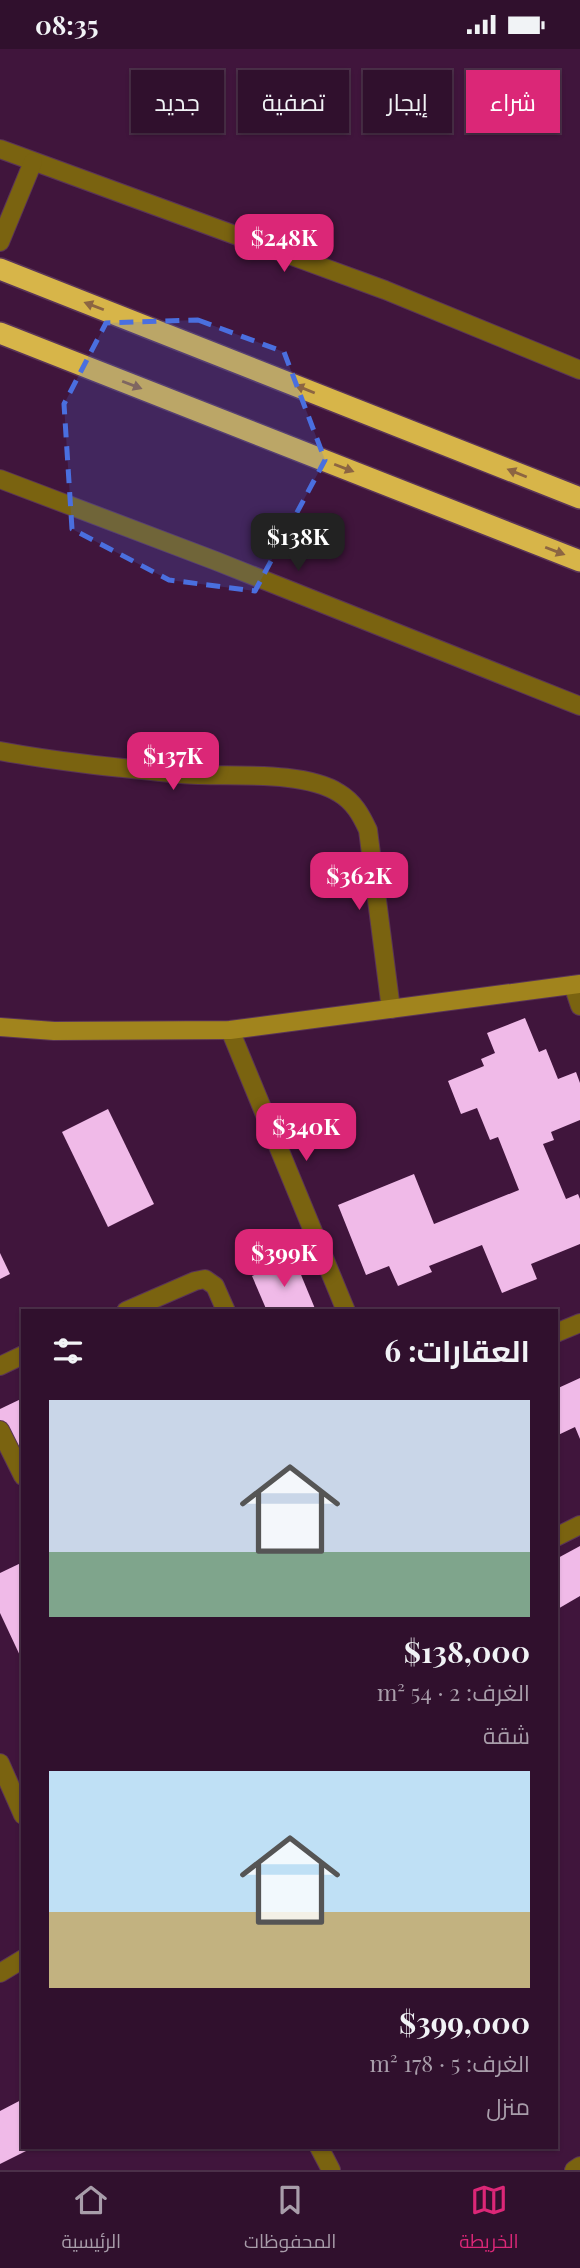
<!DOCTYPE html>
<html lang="ar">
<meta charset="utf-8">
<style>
body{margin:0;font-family:"Playfair Display",Cairo,serif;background:#381935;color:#f1f3f6;direction:rtl;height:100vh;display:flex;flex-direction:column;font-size:26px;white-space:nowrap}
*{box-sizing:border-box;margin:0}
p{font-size:23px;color:#a89daa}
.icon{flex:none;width:38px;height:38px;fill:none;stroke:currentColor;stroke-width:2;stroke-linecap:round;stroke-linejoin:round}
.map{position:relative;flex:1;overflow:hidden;direction:ltr}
.panel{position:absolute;left:21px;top:1260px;width:537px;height:840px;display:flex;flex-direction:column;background:#30102d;border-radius:0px;box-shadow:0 2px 5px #0004,0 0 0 2px #4b3049;direction:rtl}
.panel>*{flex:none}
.hud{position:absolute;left:21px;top:21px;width:539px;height:63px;direction:rtl;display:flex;gap:14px}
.price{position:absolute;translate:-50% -60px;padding:0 16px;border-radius:14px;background:#db2777;color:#fff;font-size:23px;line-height:46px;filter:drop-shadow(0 2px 4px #0008)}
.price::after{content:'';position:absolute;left:50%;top:42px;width:21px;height:16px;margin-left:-10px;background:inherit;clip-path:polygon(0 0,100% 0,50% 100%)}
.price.current{background:#222;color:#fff}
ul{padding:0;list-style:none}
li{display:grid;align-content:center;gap:14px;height:371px;padding:0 28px}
li span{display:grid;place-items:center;height:217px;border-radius:0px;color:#555}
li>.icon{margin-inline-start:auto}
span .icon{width:126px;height:126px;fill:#fffc;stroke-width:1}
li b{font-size:30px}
h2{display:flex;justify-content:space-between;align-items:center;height:84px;padding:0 28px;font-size:30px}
.chip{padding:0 24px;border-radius:0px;background:#30102d;box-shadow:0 2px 5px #0004,0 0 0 2px #4b3049;font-size:24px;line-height:63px}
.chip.current{background:#db2777;color:#fff}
.status{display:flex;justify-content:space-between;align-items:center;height:49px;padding:0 35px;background:#30102d;direction:ltr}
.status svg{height:19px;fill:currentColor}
.tabs{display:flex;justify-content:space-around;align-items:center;height:98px;border-top:2px solid #4b3049;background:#30102d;font-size:19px;color:#a89daa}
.tabs a{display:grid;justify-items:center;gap:4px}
.tabs .current{color:#db2777}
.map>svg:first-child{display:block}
</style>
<div class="status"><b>08:35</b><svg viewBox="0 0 49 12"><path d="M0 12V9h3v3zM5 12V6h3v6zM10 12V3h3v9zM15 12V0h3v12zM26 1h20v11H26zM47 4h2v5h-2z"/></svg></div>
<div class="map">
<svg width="580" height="2121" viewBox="0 0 580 2121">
<rect width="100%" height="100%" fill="#40153c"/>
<g fill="#f0bae8">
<polygon points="525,969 539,1003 546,1000 558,1030 576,1023 580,1034 580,1071 551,1083 554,1091 543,1095 566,1150 578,1145 580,1150 580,1195 531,1215 537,1230 502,1244 482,1196 429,1217 432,1223 398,1237 389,1217 366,1226 338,1156 414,1125 434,1175 519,1141 498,1088 490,1091 477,1059 461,1065 448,1032 484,1017 481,1010 495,1004 487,984"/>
<polygon points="108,1060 154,1155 108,1178 62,1083"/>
<polygon points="0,1204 10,1225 0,1230"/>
<polygon points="294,1209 316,1262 267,1262 252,1227"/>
<polygon points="580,1329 580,1390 575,1378 556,1387 556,1340"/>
<polygon points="23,1349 23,1405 17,1408 0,1371 0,1360"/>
<polygon points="580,1497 580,1547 556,1561 556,1510"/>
<polygon points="23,1513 23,1613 0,1564 0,1524"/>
<polygon points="23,2050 23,2098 34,2098 0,2115 0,2062"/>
</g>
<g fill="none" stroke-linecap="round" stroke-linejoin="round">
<g stroke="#5a3457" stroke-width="20">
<g id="street">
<polyline points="0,100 385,241 580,321"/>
<polyline points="0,193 33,113"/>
<polyline points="0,430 216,512 580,657"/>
<path d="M 0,702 C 59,713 121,719 181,725 C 225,729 301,720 339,744 C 354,753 361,766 368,781 L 391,960"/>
<polyline points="573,936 580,957"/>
<polyline points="230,981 346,1262"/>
<polyline points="126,1262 195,1232 205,1230 215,1237 226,1262"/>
<polyline points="556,1284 580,1274"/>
<polyline points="0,1317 23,1306"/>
<polyline points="0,1381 23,1427"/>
<polyline points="556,1488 580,1476"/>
<polyline points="0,1714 23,1766"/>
<polyline points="0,1924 23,1910"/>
<polyline points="319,2098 331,2121"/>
<polyline points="574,2121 580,2117"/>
</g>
</g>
<g stroke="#5a3457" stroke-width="20">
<polyline id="secondary" points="0,978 54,982 230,981 580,935"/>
</g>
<g stroke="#5a3457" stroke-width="24">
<g id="highway">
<polyline points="0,220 580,449"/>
<polyline points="0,284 580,512"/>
</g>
</g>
<use href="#street" stroke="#7a6310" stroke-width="18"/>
<use href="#secondary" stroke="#a1841d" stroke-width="18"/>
<use href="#highway" stroke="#d7b549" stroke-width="21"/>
</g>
<defs><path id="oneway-solid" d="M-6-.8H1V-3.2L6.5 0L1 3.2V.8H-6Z" transform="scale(1.75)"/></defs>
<g fill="#8c6542">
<use href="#oneway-solid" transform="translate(94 257) rotate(-159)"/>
<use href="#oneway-solid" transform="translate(132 336) rotate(21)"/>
<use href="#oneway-solid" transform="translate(305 340) rotate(-158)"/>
<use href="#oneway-solid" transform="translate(344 419) rotate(21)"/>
<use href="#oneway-solid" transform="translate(517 424) rotate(-158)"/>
<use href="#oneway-solid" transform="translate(555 502) rotate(21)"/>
</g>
<path fill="#4a6fdf" fill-opacity="0.2" stroke="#4a6fdf" stroke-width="5" stroke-dasharray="14 9" stroke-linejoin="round" d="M 198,271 L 284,303 L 325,411 L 255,542 L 169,531 L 72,480 L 64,355 L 106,274 Z"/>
</svg>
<b class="price" style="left:284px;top:225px">$248K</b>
<b class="price current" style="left:298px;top:524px">$138K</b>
<b class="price" style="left:173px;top:743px">$137K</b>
<b class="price" style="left:359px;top:863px">$362K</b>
<b class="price" style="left:306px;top:1114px">$340K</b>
<b class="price" style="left:284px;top:1240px">$399K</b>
<div class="hud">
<a class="chip current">شراء</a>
<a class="chip">إيجار</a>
<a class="chip">تصفية</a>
<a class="chip">جديد</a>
</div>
<section class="panel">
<h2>العقارات: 6<svg class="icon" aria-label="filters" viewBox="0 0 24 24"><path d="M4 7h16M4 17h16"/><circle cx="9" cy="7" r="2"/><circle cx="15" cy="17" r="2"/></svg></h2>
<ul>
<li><span style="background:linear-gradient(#c9d6e8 70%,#7fa58c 0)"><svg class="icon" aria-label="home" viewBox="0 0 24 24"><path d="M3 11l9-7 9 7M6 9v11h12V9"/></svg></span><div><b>$138,000</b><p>الغرف: 2 · 54 m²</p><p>شقة</p></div></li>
<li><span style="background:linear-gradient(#bfe0f5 65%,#c2b280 0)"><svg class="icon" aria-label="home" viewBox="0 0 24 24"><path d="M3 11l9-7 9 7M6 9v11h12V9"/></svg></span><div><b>$399,000</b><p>الغرف: 5 · 178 m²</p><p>منزل</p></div></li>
</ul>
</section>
</div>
<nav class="tabs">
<a class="current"><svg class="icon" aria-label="map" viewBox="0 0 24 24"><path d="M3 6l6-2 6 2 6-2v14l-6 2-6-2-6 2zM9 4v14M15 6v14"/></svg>الخريطة</a>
<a><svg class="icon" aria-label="saved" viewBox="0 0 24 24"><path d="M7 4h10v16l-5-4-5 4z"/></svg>المحفوظات</a>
<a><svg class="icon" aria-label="home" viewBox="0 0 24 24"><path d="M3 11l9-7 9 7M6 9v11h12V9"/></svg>الرئيسية</a>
</nav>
